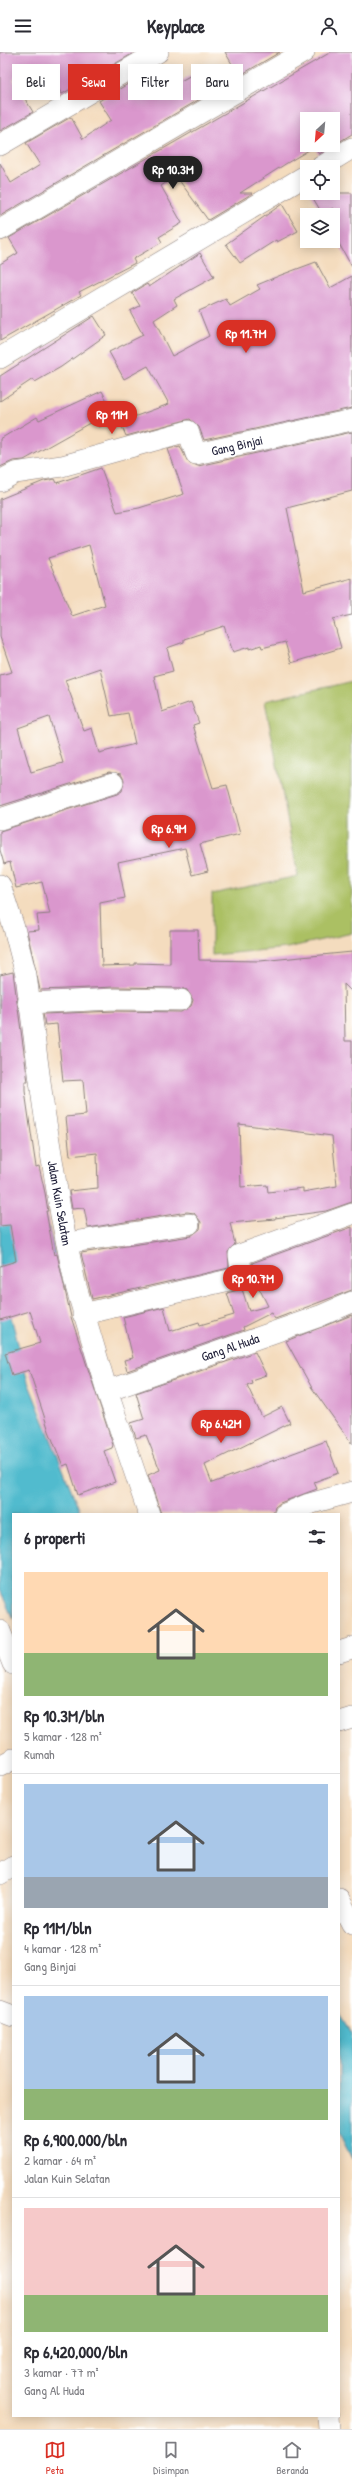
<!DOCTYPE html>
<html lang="id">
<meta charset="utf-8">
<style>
body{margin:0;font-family:"Patrick Hand",sans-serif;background:#f7f7f7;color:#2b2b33;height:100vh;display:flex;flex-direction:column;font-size:15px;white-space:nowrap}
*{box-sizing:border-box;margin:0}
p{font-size:13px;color:#7c7c81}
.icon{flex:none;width:22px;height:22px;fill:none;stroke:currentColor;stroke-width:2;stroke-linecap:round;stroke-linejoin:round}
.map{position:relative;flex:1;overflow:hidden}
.panel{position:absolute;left:12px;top:1461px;width:328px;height:904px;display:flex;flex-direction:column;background:#fff;border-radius:0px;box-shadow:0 2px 10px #0003}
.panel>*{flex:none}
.top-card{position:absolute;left:12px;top:12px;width:328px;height:36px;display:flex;gap:8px}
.needle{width:26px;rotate:206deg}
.tools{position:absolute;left:300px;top:60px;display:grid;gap:8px}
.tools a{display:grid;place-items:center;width:40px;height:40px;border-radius:0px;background:#fff;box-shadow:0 2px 10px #0003;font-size:20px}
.price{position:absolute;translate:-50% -34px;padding:0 9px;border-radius:14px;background:#d93025;color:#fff;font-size:13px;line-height:26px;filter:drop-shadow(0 1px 2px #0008)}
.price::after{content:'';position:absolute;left:50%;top:24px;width:12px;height:9px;margin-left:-6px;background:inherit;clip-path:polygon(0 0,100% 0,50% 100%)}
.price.on{background:#222;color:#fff}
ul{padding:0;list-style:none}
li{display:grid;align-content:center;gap:8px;height:212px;padding:0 12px}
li+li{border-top:1px solid #e1e1e2}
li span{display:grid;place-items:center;height:124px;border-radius:0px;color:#555}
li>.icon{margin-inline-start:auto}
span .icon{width:72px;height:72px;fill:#fffc;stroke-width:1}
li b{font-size:17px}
h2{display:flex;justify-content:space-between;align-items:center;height:48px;padding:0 12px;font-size:17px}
.chip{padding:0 14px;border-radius:0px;background:#fff;box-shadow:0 2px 10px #0003;font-size:14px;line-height:36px}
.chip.on{background:#d93025;color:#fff}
header{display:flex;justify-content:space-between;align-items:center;height:52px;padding:0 12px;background:#fff;font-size:18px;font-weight:700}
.dock{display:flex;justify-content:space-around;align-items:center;height:56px;border-top:1px solid #e1e1e2;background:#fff;font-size:11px;color:#7c7c81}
.dock a{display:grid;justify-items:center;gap:2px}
.dock .on{color:#d93025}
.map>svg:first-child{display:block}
</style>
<header><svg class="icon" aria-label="menu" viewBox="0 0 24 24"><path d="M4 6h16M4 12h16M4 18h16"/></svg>Keyplace<svg class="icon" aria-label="person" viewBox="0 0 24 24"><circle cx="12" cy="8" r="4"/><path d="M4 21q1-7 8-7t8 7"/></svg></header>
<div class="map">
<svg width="352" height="2377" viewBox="0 0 352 2377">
<rect width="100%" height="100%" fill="#fff"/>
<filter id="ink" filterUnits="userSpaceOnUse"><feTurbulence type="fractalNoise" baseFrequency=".025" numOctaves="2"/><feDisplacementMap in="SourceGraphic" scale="8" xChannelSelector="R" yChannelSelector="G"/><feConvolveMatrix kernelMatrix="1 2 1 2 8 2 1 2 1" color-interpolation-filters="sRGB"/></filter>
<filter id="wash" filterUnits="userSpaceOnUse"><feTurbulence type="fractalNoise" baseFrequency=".012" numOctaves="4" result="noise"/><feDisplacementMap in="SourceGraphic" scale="16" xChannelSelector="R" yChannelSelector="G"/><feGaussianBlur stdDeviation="0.9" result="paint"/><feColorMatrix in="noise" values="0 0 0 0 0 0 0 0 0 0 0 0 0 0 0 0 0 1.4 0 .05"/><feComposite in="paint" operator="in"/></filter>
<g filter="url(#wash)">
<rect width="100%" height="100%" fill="#f4dcbe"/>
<polygon fill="#abc064" stroke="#667150" points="352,629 352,881 287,896 212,903 212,842 298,824 265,649"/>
<g fill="#51bbce" stroke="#3a6e84">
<polygon points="0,928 30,1091 58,1216 9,1257 28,1330 81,1462 13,1462 13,1567 0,1538"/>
<polygon points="339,1961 352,1981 352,2107 339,2081"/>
</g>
<g id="blocks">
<g fill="#da97cd" fill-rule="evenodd">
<polygon points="0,0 131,0 132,2 62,42 42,13 13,27 33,60 0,79"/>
<polygon points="225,0 280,0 239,24"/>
<path d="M 331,0 L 352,0 L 352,82 L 319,102 L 314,95 L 287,111 L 240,141 L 253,141 L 208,168 L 176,124 L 161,134 L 182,171 L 159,185 L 162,190 L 133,207 L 135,211 L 79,240 L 81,243 L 0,289 L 0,212 L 18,201 L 9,186 ZM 307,67 L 333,67 L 333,93 L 307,93 Z"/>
<polygon points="195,21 207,43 0,164 0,111 11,131 40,113 26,91 71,65 83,87 111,68 99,49 145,22 157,42"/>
<polygon points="310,141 352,141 352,215 333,181 333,156 323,163"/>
<polygon points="282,152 298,179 277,190 276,188 240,211 226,192"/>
<polygon points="200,201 214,225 174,247 177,253 154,268 172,304 209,284 199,259 226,247 230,254 260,237 257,233 281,223 316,210 330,236 352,224 352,356 204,388 199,375 190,367 126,384 120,370 169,352 148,314 124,327 109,300 143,283 130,259 140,254 132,241 147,232 149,235"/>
<polygon points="94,264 106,283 61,315 35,330 33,327 0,349 0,324"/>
<polygon points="102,339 116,367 99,375 95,368 24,408 13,409 0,415 0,387 37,365 39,368"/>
<path d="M 352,380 L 352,439 L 287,456 L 304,539 L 352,526 L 352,563 L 333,567 L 341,596 L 291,611 L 285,590 L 262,596 L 261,593 L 249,597 L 249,595 L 233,600 L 224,574 L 184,587 L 184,590 L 167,596 L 173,619 L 154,624 L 162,660 L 191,650 L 199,671 L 193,673 L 213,736 L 227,733 L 240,782 L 200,792 L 208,819 L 192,823 L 185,796 L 118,810 L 125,846 L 100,851 L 102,914 L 135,913 L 135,911 L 170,912 L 170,878 L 198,878 L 199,908 L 260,909 L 352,900 L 352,940 L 344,932 L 345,989 L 352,989 L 352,1150 L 326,1159 L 275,1166 L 275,1167 L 230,1171 L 235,1192 L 228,1200 L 229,1216 L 92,1247 L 81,1201 L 191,1184 L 200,1177 L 201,1170 L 194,1161 L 187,1160 L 88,1176 L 84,1156 L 72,1157 L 69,1139 L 98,1136 L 97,1101 L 70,1104 L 66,1065 L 86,1063 L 83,1028 L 63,1029 L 57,972 L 45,973 L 43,962 L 115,959 L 181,960 L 191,954 L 193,948 L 187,938 L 181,936 L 114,935 L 40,938 L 27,879 L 39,878 L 37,863 L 50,862 L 42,830 L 16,836 L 10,810 L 4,812 L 0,798 L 0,779 L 117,742 L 122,739 L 124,728 L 121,722 L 109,720 L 0,754 L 0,623 L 12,620 L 0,585 L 0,447 L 44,429 L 55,427 L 57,431 L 101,416 L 117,460 L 139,456 L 184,442 L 168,397 L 180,394 L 188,410 L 198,414 ZM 89,493 L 105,553 L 72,564 L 48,506 ZM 100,616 L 111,664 L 128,661 L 135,692 L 99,701 L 92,676 L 84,679 L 65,628 ZM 49,665 L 63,711 L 31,720 L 18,676 ZM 239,1072 L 332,1084 L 337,1134 L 303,1140 L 303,1136 L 268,1140 L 267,1133 L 241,1135 Z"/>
<polygon points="13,920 28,1030 25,1030 25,1039 31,1081 36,1115 39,1114 45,1141 48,1159 46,1159 54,1203 57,1202 71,1265 113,1393 112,1396 104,1399 115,1430 78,1443 68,1412 63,1414 49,1379 29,1318 12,1323 5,1301 40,1291 30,1259 0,1268 0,1214 16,1209 10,1173 0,1174 0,923"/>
<polygon points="352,1175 352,1238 275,1267 271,1261 243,1275 244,1278 127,1319 124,1308 133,1306 123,1265 164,1255 170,1279 199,1270 200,1273 234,1263 227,1241 242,1237 249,1259 268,1254 254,1226 252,1211"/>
<polygon points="352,1263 352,1392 312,1336 286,1289"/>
<polygon points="255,1300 266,1323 251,1328 252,1331 247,1333 262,1365 282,1355 290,1371 205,1413 212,1431 326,1389 338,1421 314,1430 317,1437 280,1451 275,1455 273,1462 161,1462 148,1423 160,1418 146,1383 136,1386 131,1371 144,1367 136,1341"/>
</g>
</g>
</g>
<g filter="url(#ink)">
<use href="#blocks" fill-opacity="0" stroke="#8b7f7c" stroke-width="1"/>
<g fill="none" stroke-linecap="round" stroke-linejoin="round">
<g stroke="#8b7f7c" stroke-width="22">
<g id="minor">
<polyline points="0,93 158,0"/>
<polyline points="321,115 352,96"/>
<polyline points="0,178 304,0"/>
<polyline points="0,306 307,123"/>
<polyline points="0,429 15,421 62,414 188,379 196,402 352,368"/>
<polyline points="0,767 113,731"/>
<polyline points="0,833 14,876 26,923 43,1052 61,1163 75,1231 107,1339 149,1462"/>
<polyline points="28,951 115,947 181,948"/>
<polyline points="67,1191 189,1172"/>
<polyline points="83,1262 242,1225 239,1203 352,1162"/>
<polyline points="107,1339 320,1264 352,1250"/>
<polyline points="285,1462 309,1452 352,1440"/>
<polyline points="0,1579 13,1612"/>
<polyline points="339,1600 352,1596"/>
<polyline points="339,1670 352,1666"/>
<polyline points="0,1714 13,1707"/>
<polyline points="0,1822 13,1814"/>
<polyline points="339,1847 352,1872"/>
<polyline points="0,1959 13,1964"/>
<polyline points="328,2364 329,2377"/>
</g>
</g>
<use href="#minor" stroke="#fff" stroke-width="21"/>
</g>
</g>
<g text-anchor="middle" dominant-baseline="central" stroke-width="3" stroke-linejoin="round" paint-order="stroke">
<g font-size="13" fill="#22223b" stroke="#fff">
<text transform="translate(237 393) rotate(-13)">Gang Binjai</text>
<text transform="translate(60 1151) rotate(80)">Jalan Kuin Selatan</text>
<text transform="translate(230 1295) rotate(-19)">Gang Al Huda</text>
</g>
</g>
</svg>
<div class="tools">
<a><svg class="needle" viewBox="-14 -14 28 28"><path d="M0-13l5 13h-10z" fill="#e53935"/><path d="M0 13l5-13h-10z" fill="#7c7c81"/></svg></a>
<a><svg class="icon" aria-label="locate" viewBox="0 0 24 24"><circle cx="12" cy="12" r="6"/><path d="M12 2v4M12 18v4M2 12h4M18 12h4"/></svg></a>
<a><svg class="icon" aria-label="layers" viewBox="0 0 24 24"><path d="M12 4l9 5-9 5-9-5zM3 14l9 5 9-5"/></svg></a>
</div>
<b class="price on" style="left:173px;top:138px">Rp 10.3M</b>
<b class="price" style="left:246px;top:302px">Rp 11.7M</b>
<b class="price" style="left:112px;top:383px">Rp 11M</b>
<b class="price" style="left:169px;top:797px">Rp 6.9M</b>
<b class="price" style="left:253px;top:1247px">Rp 10.7M</b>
<b class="price" style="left:221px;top:1392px">Rp 6.42M</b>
<div class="top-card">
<a class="chip">Beli</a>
<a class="chip on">Sewa</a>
<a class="chip">Filter</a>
<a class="chip">Baru</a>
</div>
<section class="panel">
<h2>6 properti<svg class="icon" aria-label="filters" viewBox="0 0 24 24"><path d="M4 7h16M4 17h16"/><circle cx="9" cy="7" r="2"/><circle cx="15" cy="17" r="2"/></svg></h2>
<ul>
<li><span style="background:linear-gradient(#ffd9b3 65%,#8fb573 0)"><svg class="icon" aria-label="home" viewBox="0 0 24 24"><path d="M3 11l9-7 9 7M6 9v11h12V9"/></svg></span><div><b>Rp 10.3M/bln</b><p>5 kamar · 128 m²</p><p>Rumah</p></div></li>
<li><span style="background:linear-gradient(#a9c7e8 75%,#9aa5b1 0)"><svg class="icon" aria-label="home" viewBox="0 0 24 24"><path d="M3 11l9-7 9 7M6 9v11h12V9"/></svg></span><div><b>Rp 11M/bln</b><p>4 kamar · 128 m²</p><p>Gang Binjai</p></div></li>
<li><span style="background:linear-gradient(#a9c7e8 75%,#8fb573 0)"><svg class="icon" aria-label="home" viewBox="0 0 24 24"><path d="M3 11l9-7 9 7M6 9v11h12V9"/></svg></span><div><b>Rp 6,900,000/bln</b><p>2 kamar · 64 m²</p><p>Jalan Kuin Selatan</p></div></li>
<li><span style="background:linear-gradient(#f6c9c9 70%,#8fb573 0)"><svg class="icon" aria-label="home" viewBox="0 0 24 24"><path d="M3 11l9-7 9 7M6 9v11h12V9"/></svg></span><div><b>Rp 6,420,000/bln</b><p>3 kamar · 77 m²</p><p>Gang Al Huda</p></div></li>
</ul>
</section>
</div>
<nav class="dock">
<a class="on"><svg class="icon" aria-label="map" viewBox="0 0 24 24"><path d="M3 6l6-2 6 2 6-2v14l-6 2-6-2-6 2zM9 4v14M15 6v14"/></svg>Peta</a>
<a><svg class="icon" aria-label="saved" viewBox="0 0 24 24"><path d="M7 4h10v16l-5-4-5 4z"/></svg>Disimpan</a>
<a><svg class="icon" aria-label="home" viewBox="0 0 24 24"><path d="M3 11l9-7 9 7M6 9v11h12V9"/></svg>Beranda</a>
</nav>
